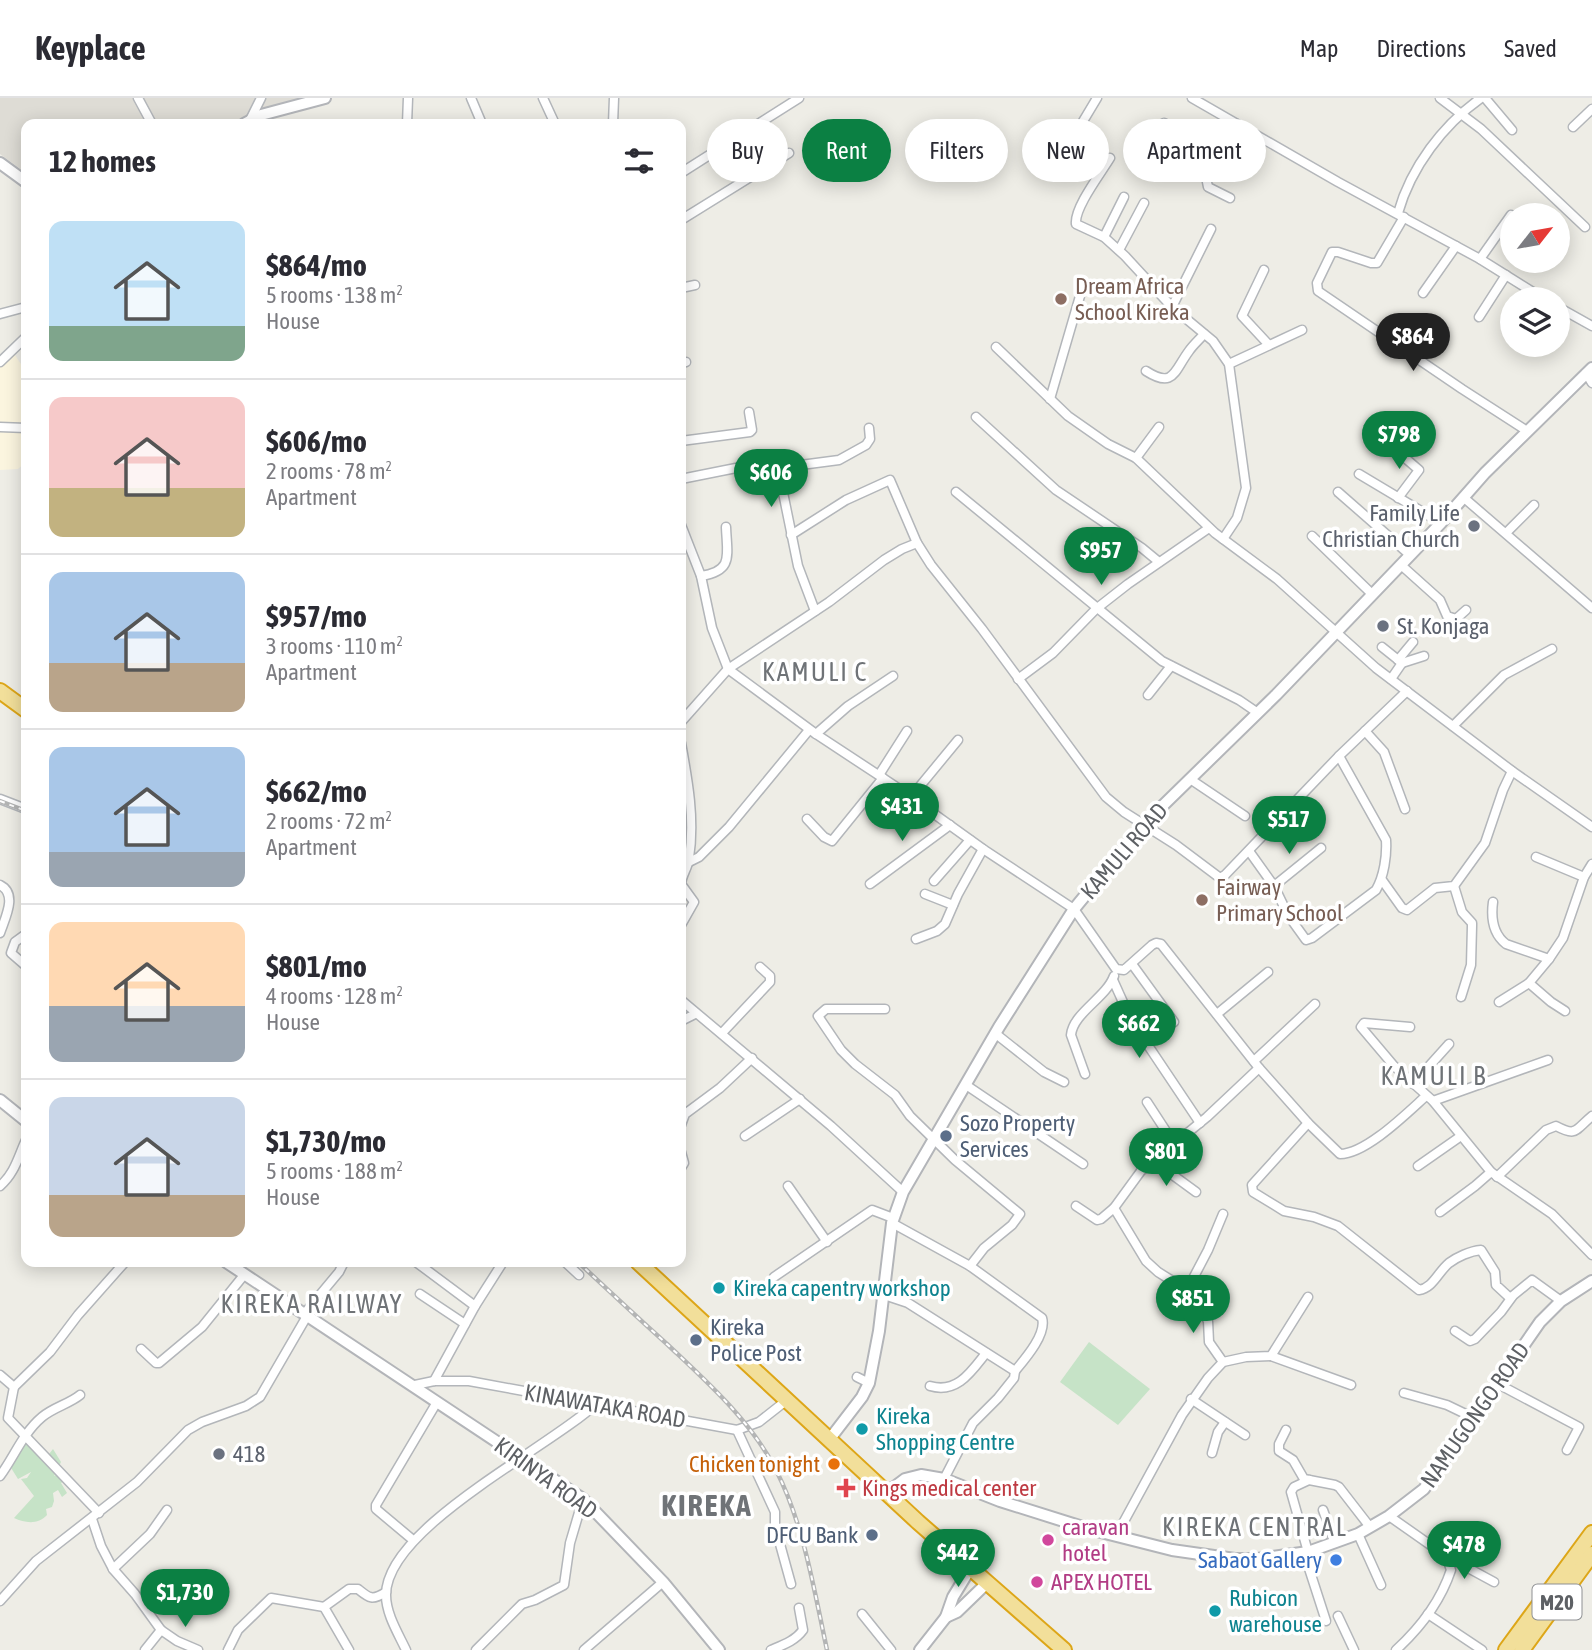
<!DOCTYPE html>
<meta charset="utf-8">
<style>
body{margin:0;font-family:"Asap Condensed",sans-serif;background:#f2f2f3;color:#2b2b33;height:100vh;display:flex;flex-direction:column;font-size:26px;white-space:nowrap}
*{box-sizing:border-box;margin:0}
p{font-size:23px;color:#7c7c81}
.icon{flex:none;width:38px;height:38px;fill:none;stroke:currentColor;stroke-width:2;stroke-linecap:round;stroke-linejoin:round}
.map{position:relative;flex:1;overflow:hidden}
.side{position:absolute;left:21px;top:21px;width:665px;height:1148px;display:flex;flex-direction:column;background:#fff;border-radius:14px;box-shadow:0 4px 18px #0003}
.side>*{flex:none}
.hud{position:absolute;left:707px;top:21px;width:665px;height:63px;display:flex;gap:14px}
.needle{width:46px;rotate:59deg}
.tools{position:absolute;left:1500px;top:105px;display:grid;gap:14px}
.tools a{display:grid;place-items:center;width:70px;height:70px;border-radius:50%;background:#fff;box-shadow:0 4px 18px #0003;font-size:35px}
.price{position:absolute;translate:-50% -60px;padding:0 16px;border-radius:24px;background:#0b8043;color:#fff;font-size:23px;line-height:46px;filter:drop-shadow(0 2px 4px #0008)}
.price::after{content:'';position:absolute;left:50%;top:42px;width:21px;height:16px;margin-left:-10px;background:inherit;clip-path:polygon(0 0,100% 0,50% 100%)}
.price.selected{background:#222;color:#fff}
ul{padding:0;list-style:none}
li{display:flex;align-items:center;gap:21px;height:175px;padding:0 28px}
li+li{border-top:2px solid #e1e1e2}
li span{display:grid;place-items:center;flex:none;width:196px;height:140px;border-radius:14px;color:#555}
li>.icon{margin-inline-start:auto}
span .icon{width:84px;height:84px;fill:#fffc;stroke-width:1}
li b{font-size:30px}
h2{display:flex;justify-content:space-between;align-items:center;height:84px;padding:0 28px;font-size:30px}
.tag{padding:0 24px;border-radius:32px;background:#fff;box-shadow:0 4px 18px #0003;font-size:24px;line-height:63px}
.tag.selected{background:#0b8043;color:#fff}
header{display:flex;align-items:center;gap:42px;box-sizing:border-box;height:98px;padding:0 35px;background:#fff;border-bottom:2px solid #e1e1e2}
header strong{font-size:33px}
nav{display:flex;gap:38px;margin-inline-start:auto;font-size:24px}
.map>svg:first-child{display:block}
</style>
<header>
<strong>Keyplace</strong>
<nav><a>Map</a><a>Directions</a><a>Saved</a></nav>
</header>
<div class="map">
<svg width="1592" height="1552" viewBox="0 0 1592 1552">
<rect width="100%" height="100%" fill="#eeede6"/>
<polygon fill="#fbf5df" points="15,257 26,274 26,364 18,371 0,372 0,264"/>
<polygon fill="#dedcd5" points="0,0 304,0 263,11 234,26 26,26 26,75 0,56"/>
<g fill="#c6e3c7">
<polygon points="1089,1244 1150,1291 1118,1327 1060,1284"/>
<path d="M 24,1344 L 46,1360 L 53,1351 L 61,1364 L 54,1378 L 64,1373 L 68,1380 L 61,1385 L 67,1395 L 62,1399 L 58,1392 L 53,1395 L 54,1403 L 52,1409 L 46,1411 L 47,1417 C 38,1427 25,1425 14,1420 L 34,1398 L 21,1381 L 27,1380 L 31,1374 L 18,1381 L 8,1365 Z"/>
</g>
<g fill="none" stroke-linecap="round" stroke-linejoin="round">
<g stroke="#b3b6ba" stroke-width="11">
<g id="street">
<polyline points="138,0 152,26"/>
<polyline points="471,0 482,26"/>
<polyline points="543,0 555,26"/>
<polyline points="1192,0 1338,84 1480,161 1544,201"/>
<polyline points="1440,0 1481,31 1585,129"/>
<polyline points="1485,0 1512,32"/>
<polyline points="250,22 261,0"/>
<polyline points="1082,25 1097,0"/>
<polyline points="1164,25 1218,59"/>
<polyline points="407,26 408,0"/>
<polyline points="613,26 614,0"/>
<polyline points="1573,29 1592,11"/>
<path d="M 1110,60 C 1101,75 1074,110 1076,126 L 1104,139 L 1125,158 L 1172,209 L 1213,243 L 1229,266 L 1246,390 L 1237,420 L 1223,441"/>
<polyline points="681,75 799,0"/>
<polyline points="1230,100 1208,89 1206,79 1237,26"/>
<path d="M 1398,115 C 1411,69 1443,27 1481,0"/>
<polyline points="1404,119 1377,165 1371,165 1338,154 1332,154 1317,185 1318,193 1462,291 1527,333"/>
<polyline points="681,122 789,55"/>
<polyline points="1104,139 1124,99"/>
<polyline points="1119,152 1144,105"/>
<polyline points="1480,161 1511,117"/>
<polyline points="1264,172 1242,218 1269,247"/>
<polyline points="681,190 695,187"/>
<polyline points="1423,195 1456,148"/>
<polyline points="1172,209 1211,131"/>
<polyline points="1558,209 1592,228"/>
<polyline points="0,216 26,209"/>
<polyline points="1479,219 1506,177"/>
<polyline points="996,249 1068,318 1108,346 1136,360 1215,435 1277,481 1376,570 1512,673 1592,729"/>
<polyline points="0,264 26,239"/>
<polyline points="681,265 686,264"/>
<polyline points="1229,266 1302,232"/>
<path d="M 1146,273 C 1174,291 1174,273 1189,253 C 1193,247 1199,242 1204,236"/>
<polyline points="1586,275 1592,285"/>
<polyline points="1050,301 1080,198"/>
<polyline points="976,319 1056,392 1142,450 1159,464"/>
<polyline points="0,329 26,330"/>
<polyline points="681,343 750,334 752,332 749,314"/>
<polyline points="1390,347 1419,372 1398,400"/>
<polyline points="1136,360 1159,329"/>
<polyline points="778,370 839,362 866,347 870,341 869,330"/>
<polyline points="1359,376 1441,425"/>
<polyline points="681,381 746,368 778,370 798,468 815,513"/>
<polyline points="956,394 1162,563 1239,602 1258,615"/>
<polyline points="1338,394 1410,457"/>
<polyline points="1463,399 1592,510"/>
<path d="M 681,427 L 701,478 L 712,530 L 728,571 L 816,636 L 898,690 L 983,751 L 1074,811 L 1116,871 L 1124,872 L 1152,847 L 1156,845 L 1161,846 L 1259,970 L 1308,1025 L 1340,1056 C 1366,1056 1407,1015 1426,998"/>
<polyline points="1506,435 1534,407"/>
<polyline points="791,437 846,402 890,382 917,445"/>
<polyline points="1312,438 1372,496"/>
<polyline points="1401,467 1440,502 1447,518 1456,521 1466,512"/>
<path d="M 701,478 C 734,473 727,457 726,429"/>
<polyline points="1382,549 1402,565 1391,581"/>
<polyline points="1398,562 1413,544"/>
<polyline points="1402,565 1424,558"/>
<polyline points="1018,581 1053,555 1096,511 1128,486 1209,430"/>
<polyline points="1148,597 1171,568"/>
<polyline points="681,624 728,571 829,504 884,462 902,451 917,445 931,467 982,531 1106,699 1124,714 1176,747 1220,780 1225,777 1339,658 1407,593"/>
<polyline points="1453,628 1504,577 1552,551"/>
<polyline points="1365,633 1384,654 1405,711"/>
<polyline points="816,636 848,608 893,578"/>
<path d="M 681,645 C 688,683 695,722 689,760 C 688,770 682,776 681,786 L 694,804 L 681,827"/>
<polyline points="879,677 907,633"/>
<polyline points="1190,681 1245,718"/>
<polyline points="911,699 958,642"/>
<polyline points="0,701 26,711"/>
<polyline points="807,721 824,739 832,743 883,680"/>
<path d="M 1249,753 L 1274,788 L 1288,817 L 1306,842 L 1312,840 L 1376,792 C 1384,778 1387,758 1386,742 L 1339,658"/>
<polyline points="1536,759 1584,779"/>
<polyline points="689,764 699,759 729,729 809,632"/>
<polyline points="1382,782 1402,810 1407,812 1435,790 1454,788 1485,745 1503,692 1512,673"/>
<polyline points="934,783 970,742"/>
<polyline points="870,786 950,727"/>
<path d="M 0,787 C 18,796 5,820 0,835"/>
<polyline points="1274,788 1321,750"/>
<polyline points="1454,788 1462,814 1472,825 1472,828 1471,867 1461,899"/>
<polyline points="925,796 953,807"/>
<path d="M 1493,804 C 1491,819 1493,836 1506,846 L 1549,861 L 1563,840 L 1584,779 L 1592,766"/>
<polyline points="26,836 15,844 11,855 26,868"/>
<polyline points="916,841 937,833 945,826 958,796 983,751"/>
<polyline points="1132,866 1174,924"/>
<polyline points="1113,882 1131,922 1200,1025"/>
<polyline points="1529,885 1551,904 1565,913"/>
<polyline points="681,902 831,1028 903,1094"/>
<polyline points="1499,904 1529,885 1549,861"/>
<polyline points="885,911 826,911 818,918 841,952 855,966 895,997 910,1018 955,1062 1020,1116 1012,1127 984,1150 970,1168"/>
<polyline points="1217,916 1268,874"/>
<polyline points="681,923 695,916"/>
<polyline points="1410,929 1364,925 1361,929 1394,968 1433,1003 1491,1074 1552,1116 1592,1157"/>
<polyline points="722,935 770,884 770,878 760,869"/>
<polyline points="996,936 1044,974 1064,984"/>
<polyline points="1254,963 1315,906"/>
<path d="M 1085,976 L 1071,937 C 1073,915 1106,900 1114,878"/>
<polyline points="1413,986 1449,946"/>
<polyline points="966,987 1083,1066"/>
<polyline points="1433,1003 1548,962"/>
<polyline points="1147,1004 1175,1047"/>
<path d="M 1308,1025 L 1252,1087 L 1253,1094 L 1284,1113 L 1314,1119 L 1338,1128 L 1419,1192 C 1433,1190 1438,1174 1449,1165 C 1457,1159 1470,1153 1481,1152 L 1495,1174 L 1496,1187 L 1510,1200 L 1532,1182 L 1561,1203"/>
<polyline points="681,1027 685,1016 720,990 752,960"/>
<polyline points="745,1038 800,1001"/>
<polyline points="681,1054 684,1065 681,1070"/>
<polyline points="1157,1062 1170,1075 1196,1094"/>
<polyline points="1418,1068 1461,1038"/>
<path d="M 1497,1079 L 1546,1032 L 1556,1028 C 1577,1039 1575,1032 1592,1018"/>
<path d="M 0,1088 C 15,1075 18,1059 26,1042"/>
<polyline points="788,1088 827,1144"/>
<polyline points="1076,1108 1097,1122 1101,1121 1114,1110"/>
<polyline points="1440,1114 1475,1088 1491,1074"/>
<path d="M 892,1125 L 970,1168 L 1042,1220 C 1047,1236 1025,1261 1015,1273"/>
<polyline points="416,1164 475,1208"/>
<polyline points="565,1164 579,1177"/>
<polyline points="774,1179 872,1112 893,1120"/>
<polyline points="1187,1192 1208,1152 1223,1116"/>
<polyline points="420,1196 465,1226"/>
<polyline points="884,1197 908,1205 1015,1273 1014,1280 998,1300 973,1325 944,1381"/>
<polyline points="304,1216 339,1174 344,1164"/>
<polyline points="1455,1233 1470,1243 1475,1241 1501,1214 1512,1199"/>
<polyline points="141,1251 156,1265 159,1265 202,1229 244,1177"/>
<polyline points="1271,1258 1351,1287"/>
<polyline points="1223,1264 1209,1244 1208,1223 1196,1203 1187,1192 1158,1174 1146,1163 1114,1110 1141,1073 1207,1019 1259,970"/>
<polyline points="0,1277 14,1289 50,1254 78,1217 125,1164"/>
<polyline points="857,1279 869,1285"/>
<polyline points="434,1283 475,1208 503,1164"/>
<polyline points="1498,1286 1579,1329 1567,1352"/>
<polyline points="415,1287 434,1283 469,1283 737,1332 759,1324 787,1302"/>
<path d="M 930,1288 C 957,1296 971,1274 986,1255"/>
<polyline points="14,1289 8,1320 99,1415"/>
<polyline points="1404,1295 1447,1307 1474,1320"/>
<polyline points="1191,1301 1245,1337"/>
<polyline points="737,1332 775,1414 775,1428 791,1486"/>
<polyline points="1286,1332 1279,1346 1279,1353 1293,1362 1304,1381 1335,1387 1339,1389 1370,1429"/>
<polyline points="1212,1355 1218,1334 1225,1324"/>
<path d="M 0,1378 C 14,1359 23,1335 42,1319 C 54,1309 69,1306 80,1297"/>
<polyline points="1323,1412 1335,1445"/>
<path d="M 1389,1418 L 1446,1458 L 1451,1472 C 1441,1502 1420,1530 1396,1552"/>
<polyline points="92,1421 101,1448 113,1471 135,1496 161,1532 145,1552"/>
<polyline points="1358,1436 1381,1487"/>
<polyline points="1116,1438 1182,1317 1208,1280 1223,1264 1246,1259 1271,1258 1308,1199"/>
<polyline points="413,1442 376,1411 376,1407 437,1304"/>
<polyline points="1308,1454 1291,1394 1294,1389 1309,1382"/>
<polyline points="1304,1455 1326,1523"/>
<polyline points="1446,1458 1494,1484"/>
<polyline points="113,1471 150,1436 167,1412"/>
<polyline points="0,1503 36,1463 137,1384 188,1332 202,1324 246,1308 260,1299 307,1218"/>
<polyline points="862,1516 891,1552"/>
<polyline points="1428,1516 1482,1552"/>
<polyline points="1338,1518 1354,1552"/>
<polyline points="161,1532 177,1543 198,1552"/>
<polyline points="228,1552 238,1532 271,1500 324,1509"/>
<path d="M 349,1552 L 324,1509 L 349,1491 L 358,1491 C 369,1500 372,1503 386,1494"/>
<path d="M 406,1552 C 398,1535 386,1516 386,1497 C 386,1429 551,1349 597,1305"/>
<polyline points="476,1552 522,1506 535,1502 564,1487 570,1445 583,1401"/>
<polyline points="584,1552 663,1484"/>
<path d="M 771,1552 C 783,1547 795,1543 803,1532 L 799,1510"/>
</g>
</g>
<g stroke="#b3b5b9" stroke-width="14">
<g id="secondary">
<polyline points="244,26 261,17 325,0"/>
<polyline points="0,65 26,84"/>
<polyline points="0,1002 26,1023"/>
<polyline points="226,1164 583,1401 663,1484 719,1552"/>
<polyline points="829,1342 862,1299 869,1285 879,1233 892,1125 903,1094 999,929 1074,811 1143,727 1276,597 1441,425 1485,375 1592,270"/>
<polyline points="884,1393 893,1390 905,1381 921,1377 944,1381 1000,1403 1089,1431 1172,1452 1235,1461 1257,1461 1308,1454 1358,1436 1389,1418 1424,1391 1540,1224 1561,1203 1592,1183"/>
<polyline points="946,1519 953,1499 970,1471"/>
<polyline points="920,1552 946,1519 957,1514 986,1486"/>
</g>
</g>
<g stroke="#dda618" stroke-width="18">
<g id="highway">
<polyline points="0,593 26,612"/>
<polyline points="638,1164 918,1424 1064,1552"/>
<polyline points="1506,1552 1592,1435"/>
<polyline points="1522,1552 1592,1456"/>
</g>
</g>
<use href="#street" stroke="#fff" stroke-width="8"/>
<use href="#secondary" stroke="#fff" stroke-width="10"/>
<use href="#highway" stroke="#f2df9a" stroke-width="14"/>
<g stroke="#b4b5b5" stroke-width="4.5">
<g id="rail">
<polyline points="0,703 26,713"/>
<path d="M 578,1164 C 608,1192 638,1220 668,1247 C 708,1285 751,1323 776,1372 C 804,1427 814,1492 827,1552"/>
</g>
</g>
<use href="#rail" stroke="#fff" stroke-width="2" stroke-dasharray="5" stroke-linecap="butt"/>
</g>
<g fill="#8d6e63" stroke="#fff" stroke-width="2.5">
<circle cx="1061" cy="201" r="7"/>
<circle cx="1202" cy="802" r="7"/>
</g>
<g fill="#6b7280" stroke="#fff" stroke-width="2.5">
<circle cx="1474" cy="428" r="7"/>
<circle cx="1383" cy="528" r="7"/>
<circle cx="219" cy="1356" r="7"/>
</g>
<g fill="#5c6f8a" stroke="#fff" stroke-width="2.5">
<circle cx="946" cy="1038" r="7"/>
<circle cx="696" cy="1242" r="7"/>
<circle cx="872" cy="1437" r="7"/>
</g>
<g fill="#0f9aa8" stroke="#fff" stroke-width="2.5">
<circle cx="719" cy="1190" r="7"/>
<circle cx="862" cy="1331" r="7"/>
<circle cx="1215" cy="1513" r="7"/>
</g>
<circle fill="#e8710a" stroke="#fff" stroke-width="2.5" cx="834" cy="1366" r="7"/>
<path fill="#e0444e" stroke="#fff" stroke-width="2.5" d="M842.5 1379.5h7v7h7v7h-7v7h-7v-7h-7v-7h7z"/>
<g fill="#d1479c" stroke="#fff" stroke-width="2.5">
<circle cx="1048" cy="1442" r="7"/>
<circle cx="1037" cy="1484" r="7"/>
</g>
<circle fill="#3f7fe0" stroke="#fff" stroke-width="2.5" cx="1336" cy="1462" r="7"/>
<g text-anchor="middle" dominant-baseline="central" stroke-width="7" stroke-linejoin="round" paint-order="stroke">
<rect fill="#fff" stroke="#8e9093" stroke-width="2" x="1532.5" y="1486.5" width="49" height="35" rx="5"/>
<g font-size="21" font-weight="bold" fill="#5e6165">
<text x="1557" y="1504">M20</text>
</g>
<g font-size="23" fill="#785e54" stroke="#fff" text-anchor="start">
<text x="1075" y="188">Dream Africa<tspan x="1075" dy="26">School Kireka</tspan></text>
<text x="1216" y="789">Fairway<tspan x="1216" dy="26">Primary School</tspan></text>
</g>
<g font-size="23" fill="#5b616d" stroke="#fff" text-anchor="start">
<text x="1460" y="415" text-anchor="end">Family Life<tspan x="1460" dy="26">Christian Church</tspan></text>
<text x="1397" y="528">St. Konjaga</text>
<text x="233" y="1356">418</text>
</g>
<g font-size="23" fill="#5e6165" stroke="#fff">
<text transform="translate(1124 753) rotate(-49)">KAMULI ROAD</text>
<text transform="translate(605 1308) rotate(10)">KINAWATAKA ROAD</text>
<text transform="translate(1475 1317) rotate(-55)">NAMUGONGO ROAD</text>
<text transform="translate(546 1380) rotate(36)">KIRINYA ROAD</text>
</g>
<g font-size="23" fill="#4e5e75" stroke="#fff" text-anchor="start">
<text x="960" y="1025">Sozo Property<tspan x="960" dy="26">Services</tspan></text>
<text x="710" y="1229">Kireka<tspan x="710" dy="26">Police Post</tspan></text>
<text x="858" y="1437" text-anchor="end">DFCU Bank</text>
</g>
<g font-size="23" fill="#0d838f" stroke="#fff" text-anchor="start">
<text x="733" y="1190">Kireka capentry workshop</text>
<text x="876" y="1318">Kireka<tspan x="876" dy="26">Shopping Centre</tspan></text>
<text x="1229" y="1500">Rubicon<tspan x="1229" dy="26">warehouse</tspan></text>
</g>
<g font-size="23" fill="#c56008" stroke="#fff" text-anchor="end">
<text x="820" y="1366">Chicken tonight</text>
</g>
<g font-size="23" fill="#be3a42" stroke="#fff" text-anchor="start">
<text x="862" y="1390">Kings medical center</text>
</g>
<g font-size="23" fill="#b23c85" stroke="#fff" text-anchor="start">
<text x="1062" y="1429">caravan<tspan x="1062" dy="26">hotel</tspan></text>
<text x="1051" y="1484">APEX HOTEL</text>
</g>
<g font-size="23" fill="#366cbe" stroke="#fff" text-anchor="end">
<text x="1322" y="1462">Sabaot Gallery</text>
</g>
<g font-size="26" letter-spacing="2" fill="#6f7377" stroke="#fff">
<text x="815" y="574">KAMULI C</text>
<text x="1434" y="978">KAMULI B</text>
<text x="312" y="1206">KIREKA RAILWAY</text>
<text x="1255" y="1429">KIREKA CENTRAL</text>
</g>
<g font-size="30" font-weight="bold" letter-spacing="2" fill="#6f7377" stroke="#fff">
<text x="707" y="1407">KIREKA</text>
</g>
</g>
</svg>
<div class="tools">
<a><svg class="needle" viewBox="-14 -14 28 28"><path d="M0-13l5 13h-10z" fill="#e53935"/><path d="M0 13l5-13h-10z" fill="#7c7c81"/></svg></a>
<a><svg class="icon" aria-label="layers" viewBox="0 0 24 24"><path d="M12 4l9 5-9 5-9-5zM3 14l9 5 9-5"/></svg></a>
</div>
<b class="price selected" style="left:1413px;top:275px">$864</b>
<b class="price" style="left:1399px;top:373px">$798</b>
<b class="price" style="left:771px;top:411px">$606</b>
<b class="price" style="left:1101px;top:489px">$957</b>
<b class="price" style="left:902px;top:745px">$431</b>
<b class="price" style="left:1289px;top:758px">$517</b>
<b class="price" style="left:1139px;top:962px">$662</b>
<b class="price" style="left:1166px;top:1090px">$801</b>
<b class="price" style="left:1193px;top:1237px">$851</b>
<b class="price" style="left:1464px;top:1483px">$478</b>
<b class="price" style="left:958px;top:1491px">$442</b>
<b class="price" style="left:185px;top:1531px">$1,730</b>
<div class="hud">
<a class="tag">Buy</a>
<a class="tag selected">Rent</a>
<a class="tag">Filters</a>
<a class="tag">New</a>
<a class="tag">Apartment</a>
</div>
<section class="side">
<h2>12 homes<svg class="icon" aria-label="filters" viewBox="0 0 24 24"><path d="M4 7h16M4 17h16"/><circle cx="9" cy="7" r="2"/><circle cx="15" cy="17" r="2"/></svg></h2>
<ul>
<li><span style="background:linear-gradient(#bfe0f5 75%,#7fa58c 0)"><svg class="icon" aria-label="home" viewBox="0 0 24 24"><path d="M3 11l9-7 9 7M6 9v11h12V9"/></svg></span><div><b>$864/mo</b><p>5 rooms · 138 m²</p><p>House</p></div></li>
<li><span style="background:linear-gradient(#f6c9c9 65%,#c2b280 0)"><svg class="icon" aria-label="home" viewBox="0 0 24 24"><path d="M3 11l9-7 9 7M6 9v11h12V9"/></svg></span><div><b>$606/mo</b><p>2 rooms · 78 m²</p><p>Apartment</p></div></li>
<li><span style="background:linear-gradient(#a9c7e8 65%,#b9a48a 0)"><svg class="icon" aria-label="home" viewBox="0 0 24 24"><path d="M3 11l9-7 9 7M6 9v11h12V9"/></svg></span><div><b>$957/mo</b><p>3 rooms · 110 m²</p><p>Apartment</p></div></li>
<li><span style="background:linear-gradient(#a9c7e8 75%,#9aa5b1 0)"><svg class="icon" aria-label="home" viewBox="0 0 24 24"><path d="M3 11l9-7 9 7M6 9v11h12V9"/></svg></span><div><b>$662/mo</b><p>2 rooms · 72 m²</p><p>Apartment</p></div></li>
<li><span style="background:linear-gradient(#ffd9b3 60%,#9aa5b1 0)"><svg class="icon" aria-label="home" viewBox="0 0 24 24"><path d="M3 11l9-7 9 7M6 9v11h12V9"/></svg></span><div><b>$801/mo</b><p>4 rooms · 128 m²</p><p>House</p></div></li>
<li><span style="background:linear-gradient(#c9d6e8 70%,#b9a48a 0)"><svg class="icon" aria-label="home" viewBox="0 0 24 24"><path d="M3 11l9-7 9 7M6 9v11h12V9"/></svg></span><div><b>$1,730/mo</b><p>5 rooms · 188 m²</p><p>House</p></div></li>
</ul>
</section>
</div>
